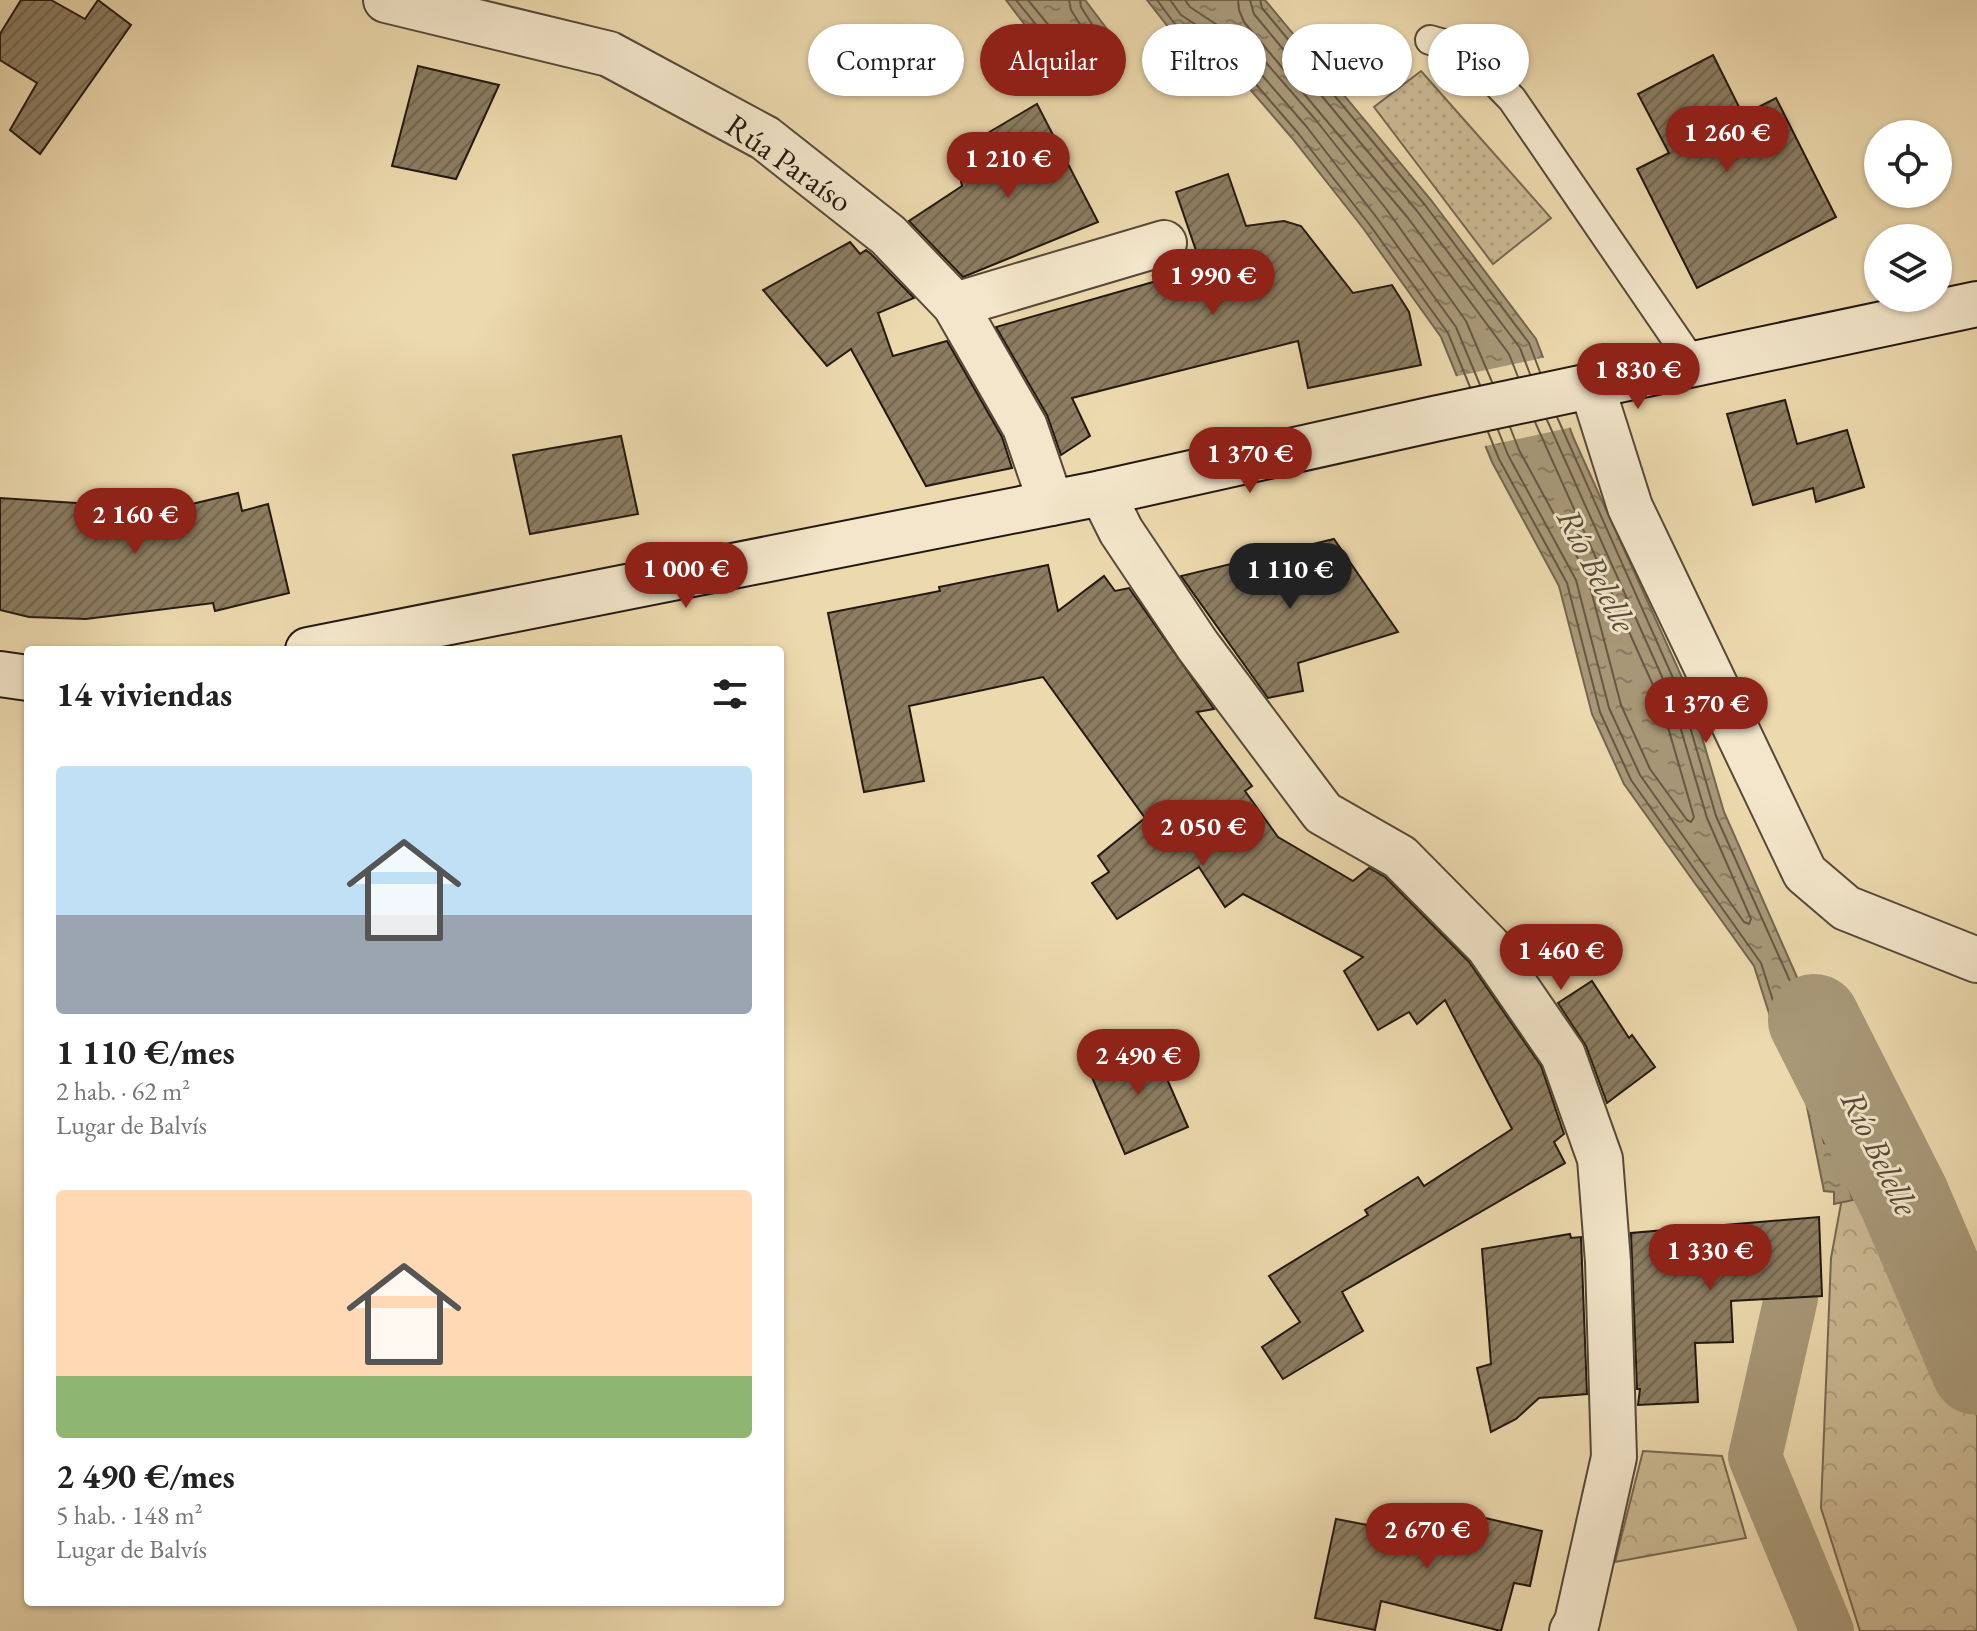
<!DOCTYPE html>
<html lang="es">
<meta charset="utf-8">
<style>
body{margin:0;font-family:"EB Garamond",serif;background:#f2f2f2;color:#222;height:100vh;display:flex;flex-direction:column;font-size:30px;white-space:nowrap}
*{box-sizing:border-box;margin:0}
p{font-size:26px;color:#767676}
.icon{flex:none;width:44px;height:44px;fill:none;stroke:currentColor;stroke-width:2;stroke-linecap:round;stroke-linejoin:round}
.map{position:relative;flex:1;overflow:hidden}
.sheet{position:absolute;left:24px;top:646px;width:760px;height:960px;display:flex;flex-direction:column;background:#fff;border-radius:8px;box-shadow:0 2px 6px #0004}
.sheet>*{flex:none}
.banner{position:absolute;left:808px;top:24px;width:760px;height:72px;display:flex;gap:16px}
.tools{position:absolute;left:1864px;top:120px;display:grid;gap:16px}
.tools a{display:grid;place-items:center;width:88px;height:88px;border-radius:50%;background:#fff;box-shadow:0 2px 6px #0004;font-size:40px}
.price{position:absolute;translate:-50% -68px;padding:0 18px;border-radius:28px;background:#8f2418;color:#fff;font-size:26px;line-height:52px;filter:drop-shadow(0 2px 4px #0008)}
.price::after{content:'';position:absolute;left:50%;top:48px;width:24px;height:18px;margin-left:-12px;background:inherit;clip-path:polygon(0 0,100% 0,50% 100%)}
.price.on{background:#222;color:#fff}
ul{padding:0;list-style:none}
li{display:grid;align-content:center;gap:16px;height:424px;padding:0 32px}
li span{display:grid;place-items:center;height:248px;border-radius:8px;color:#555}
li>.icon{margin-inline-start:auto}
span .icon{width:144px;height:144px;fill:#fffc;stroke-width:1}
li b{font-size:34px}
h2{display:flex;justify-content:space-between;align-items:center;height:96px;padding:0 32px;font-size:34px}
.tag{padding:0 28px;border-radius:36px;background:#fff;box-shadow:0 2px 6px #0004;font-size:28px;line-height:72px}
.tag.on{background:#8f2418;color:#fff}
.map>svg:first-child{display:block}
</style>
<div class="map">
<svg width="1977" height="1631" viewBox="0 0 1977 1631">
<defs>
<pattern id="forest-crowns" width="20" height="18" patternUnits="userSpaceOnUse" patternTransform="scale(2)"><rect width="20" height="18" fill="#cab892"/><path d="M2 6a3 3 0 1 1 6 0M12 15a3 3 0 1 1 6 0" fill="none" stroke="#ad9e7d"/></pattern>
<pattern id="park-dots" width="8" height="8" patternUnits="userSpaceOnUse" patternTransform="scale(2)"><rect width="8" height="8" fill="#cab892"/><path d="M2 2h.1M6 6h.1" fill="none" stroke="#ad9e7d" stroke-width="1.8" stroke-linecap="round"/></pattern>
<pattern id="water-ripples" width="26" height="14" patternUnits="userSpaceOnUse" patternTransform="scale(2)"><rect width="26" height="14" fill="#a89878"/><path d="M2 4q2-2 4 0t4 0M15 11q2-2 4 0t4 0" fill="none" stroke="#887b61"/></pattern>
<pattern id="building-hatch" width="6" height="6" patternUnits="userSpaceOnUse" patternTransform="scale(2)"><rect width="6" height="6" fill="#8c7d62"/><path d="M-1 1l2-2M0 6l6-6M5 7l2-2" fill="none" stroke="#72664f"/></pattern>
</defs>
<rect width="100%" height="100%" fill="#ecd9ad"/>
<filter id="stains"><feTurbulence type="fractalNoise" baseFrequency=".0025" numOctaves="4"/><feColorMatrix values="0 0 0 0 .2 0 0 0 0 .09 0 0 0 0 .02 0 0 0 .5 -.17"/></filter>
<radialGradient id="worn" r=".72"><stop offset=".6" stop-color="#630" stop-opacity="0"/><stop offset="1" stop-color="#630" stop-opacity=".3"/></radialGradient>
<g fill="url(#forest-crowns)" stroke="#766852" stroke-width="2">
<polygon points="1851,1149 1904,1170 1977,1343 1977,1631 1860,1631 1821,1508 1831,1258"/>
<polygon points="1643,1451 1722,1456 1746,1538 1615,1562"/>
</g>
<polygon fill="url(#park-dots)" stroke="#766852" stroke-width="2" points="1421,71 1551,218 1493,264 1374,107"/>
<g fill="url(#water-ripples)" stroke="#73654f" stroke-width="2">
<polygon points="1006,0 1085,0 1110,33 1060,71"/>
<polygon points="1147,0 1265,0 1431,200 1536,339 1574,439 1689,693 1724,812 1823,1036 1857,1078 1880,1136 1850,1125 1836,1152 1853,1200 1834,1204 1834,1192 1824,1191 1805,1097 1776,1035 1754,966 1624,784 1592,714 1559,586 1492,462 1441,337 1363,228 1292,138 1236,73 1169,28"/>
</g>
<polygon fill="#ecd9ad" points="1547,357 1573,427 1481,447 1453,377"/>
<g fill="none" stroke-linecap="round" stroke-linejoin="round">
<g stroke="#665844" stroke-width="2">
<polyline points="1016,0 1063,58 1097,32 1081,7 1080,0"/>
<polyline points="1028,0 1064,44 1083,29 1071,10 1069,0"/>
<polyline points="1157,0 1174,23 1241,67 1298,133 1369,224 1448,333 1470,387"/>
<polyline points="1170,0 1181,15 1248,59 1306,126 1377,218 1456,327 1480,385"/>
<polyline points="1185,0 1190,7 1255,50 1315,119 1387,210 1466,321 1492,382"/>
<polyline points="1238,0 1239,10 1244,22 1408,218 1509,354 1518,377"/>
<polyline points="1250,0 1254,14 1417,211 1520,348 1530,374"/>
<polyline points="1260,0 1262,8 1425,205 1529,343 1540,372"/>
<polyline points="1510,427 1519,450 1587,575 1621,705 1650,769 1687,820 1691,822 1694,817 1661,703 1535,422"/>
<polyline points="1498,430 1508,455 1576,580 1609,708 1640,775 1744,922 1749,924 1751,919 1707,818 1672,699 1547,420"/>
<path d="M 1488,432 L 1499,459 L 1567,583 L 1600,712 L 1631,780 L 1761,963 L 1783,1032 L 1813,1094 L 1824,1143 L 1829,1145 C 1839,1132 1840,1115 1860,1119 L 1862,1114 L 1850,1082 L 1816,1039 L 1716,816 L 1681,696 L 1557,417"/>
<polygon points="1807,1050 1812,1050 1841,1087 1848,1106 1833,1117 1828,1115 1822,1090 1805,1054"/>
</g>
<polyline stroke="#a89878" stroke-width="54" points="1791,1298 1755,1457 1827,1631"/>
<polyline stroke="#a89878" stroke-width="92" points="1814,1020 1904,1198 1977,1369"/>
</g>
<g fill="url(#building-hatch)" stroke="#231911" stroke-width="2">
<polygon points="21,0 51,0 85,19 98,0 131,25 40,154 10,130 37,83 0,60 0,34"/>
<polygon points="1713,55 1743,115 1776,98 1836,217 1697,288 1637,169 1669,153 1638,94"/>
<polygon points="418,66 499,85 456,179 392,166"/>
<polygon points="1037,104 1098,222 963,277 909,221 962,186 960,176 998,155 986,134"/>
<polygon points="1228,174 1246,226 1284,221 1301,226 1353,293 1392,285 1409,312 1421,365 1308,388 1298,341 1131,383 1072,398 1090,436 1061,455 1047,415 996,327 1202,268 1176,192"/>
<polygon points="850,242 860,254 866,250 871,254 914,298 878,313 893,356 947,341 1002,437 1012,468 926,486 851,349 827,366 763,290"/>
<polygon points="1785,400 1797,444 1847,430 1864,487 1816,502 1813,488 1753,505 1727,414"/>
<polygon points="621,436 638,514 530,534 513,455"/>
<polygon points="172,493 175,508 238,493 242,511 268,504 289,593 215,611 213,603 86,619 29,617 0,610 0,498 92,504"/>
<polygon points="1334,539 1398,632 1298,663 1303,691 1268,698 1181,576"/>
<polygon points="1048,565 1058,611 1104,576 1115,591 1129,588 1214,709 1197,712 1252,786 1245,791 1278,837 1353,881 1369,868 1385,877 1469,962 1541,1066 1564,1134 1554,1142 1565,1163 1342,1292 1363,1331 1283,1379 1262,1347 1300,1322 1269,1276 1368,1215 1365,1210 1418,1177 1424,1186 1512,1129 1445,1000 1417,1024 1409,1012 1378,1030 1344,971 1363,957 1243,894 1225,907 1199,867 1117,919 1092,883 1109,872 1098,856 1145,818 1043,677 909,706 924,781 864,792 828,613 940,591 939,587"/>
<polygon points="1592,981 1629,1038 1632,1035 1655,1067 1607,1103 1586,1046 1558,1003"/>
<polygon points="1150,1040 1188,1127 1125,1154 1088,1068"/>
<polygon points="1819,1217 1822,1296 1731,1301 1733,1342 1695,1343 1698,1402 1638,1405 1640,1389 1637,1389 1631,1233"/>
<polygon points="1570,1234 1571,1238 1581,1237 1587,1394 1539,1398 1516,1419 1491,1432 1477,1368 1491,1364 1482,1249"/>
<polygon points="1450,1510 1542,1531 1530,1586 1514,1583 1501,1631 1381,1601 1375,1630 1315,1618 1336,1519 1441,1539"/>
</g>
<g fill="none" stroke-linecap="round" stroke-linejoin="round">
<g stroke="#554938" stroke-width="32">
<path id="lane" d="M 1430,40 C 1469,49 1484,71 1512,99 L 1694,365"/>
</g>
<g stroke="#554938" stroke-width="48">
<g id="street">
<polyline points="386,0 609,54 765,138 888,235 955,305 1025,427 1051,503"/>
<polyline points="955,305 1164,243"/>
<polyline points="1592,387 1630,507 1805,873 1846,908 1977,960"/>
<polyline points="1102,493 1121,531 1198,646 1323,813 1400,857 1488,946 1563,1055 1600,1159 1608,1262 1614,1457 1577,1622 1572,1631"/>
</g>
</g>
<g stroke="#231911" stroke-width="48">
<g id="secondary">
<polyline points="308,650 1102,493 1434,419 1977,304"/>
<polyline points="0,674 28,678"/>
</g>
</g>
<use href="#lane" stroke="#f3e6ca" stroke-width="28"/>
<use href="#street" stroke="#f3e6ca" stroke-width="44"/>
<use href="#secondary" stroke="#f3e6ca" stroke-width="44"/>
</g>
<g text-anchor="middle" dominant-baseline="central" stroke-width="6" stroke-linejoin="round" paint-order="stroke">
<g font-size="32" fill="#231911" stroke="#f3e6ca">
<text transform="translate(789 163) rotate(35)">Rúa Paraíso</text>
</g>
<g font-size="34" font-style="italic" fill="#584c3a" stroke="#f3e6ca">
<text transform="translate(1597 570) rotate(63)">Río Belelle</text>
<text transform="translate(1880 1153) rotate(64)">Río Belelle</text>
</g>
</g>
<rect width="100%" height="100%" filter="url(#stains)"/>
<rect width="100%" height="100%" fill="url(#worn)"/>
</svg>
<div class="tools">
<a><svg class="icon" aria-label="locate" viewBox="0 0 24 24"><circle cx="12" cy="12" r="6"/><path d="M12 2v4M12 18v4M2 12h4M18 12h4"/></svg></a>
<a><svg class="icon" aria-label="layers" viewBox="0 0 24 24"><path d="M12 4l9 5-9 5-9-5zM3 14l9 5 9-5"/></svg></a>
</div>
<b class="price" style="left:1727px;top:174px">1 260 €</b>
<b class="price" style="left:1008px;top:200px">1 210 €</b>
<b class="price" style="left:1213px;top:317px">1 990 €</b>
<b class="price" style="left:1638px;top:411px">1 830 €</b>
<b class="price" style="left:1250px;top:495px">1 370 €</b>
<b class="price" style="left:135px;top:556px">2 160 €</b>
<b class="price" style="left:686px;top:610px">1 000 €</b>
<b class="price on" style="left:1290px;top:611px">1 110 €</b>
<b class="price" style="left:1706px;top:745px">1 370 €</b>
<b class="price" style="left:1203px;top:868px">2 050 €</b>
<b class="price" style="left:1561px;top:992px">1 460 €</b>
<b class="price" style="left:1138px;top:1097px">2 490 €</b>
<b class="price" style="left:1710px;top:1292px">1 330 €</b>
<b class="price" style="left:1427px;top:1571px">2 670 €</b>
<div class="banner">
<a class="tag">Comprar</a>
<a class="tag on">Alquilar</a>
<a class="tag">Filtros</a>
<a class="tag">Nuevo</a>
<a class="tag">Piso</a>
</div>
<section class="sheet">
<h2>14 viviendas<svg class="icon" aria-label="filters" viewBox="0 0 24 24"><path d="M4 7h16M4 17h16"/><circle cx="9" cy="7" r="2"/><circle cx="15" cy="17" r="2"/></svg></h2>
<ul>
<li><span style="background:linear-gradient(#bfe0f5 60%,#9aa5b1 0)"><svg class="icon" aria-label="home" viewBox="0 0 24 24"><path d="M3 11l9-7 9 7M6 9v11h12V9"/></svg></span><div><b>1 110 €/mes</b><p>2 hab. · 62 m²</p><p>Lugar de Balvís</p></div></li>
<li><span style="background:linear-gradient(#ffd9b3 75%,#8fb573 0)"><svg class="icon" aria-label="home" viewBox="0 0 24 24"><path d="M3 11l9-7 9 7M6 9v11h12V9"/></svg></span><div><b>2 490 €/mes</b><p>5 hab. · 148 m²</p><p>Lugar de Balvís</p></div></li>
</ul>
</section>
</div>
